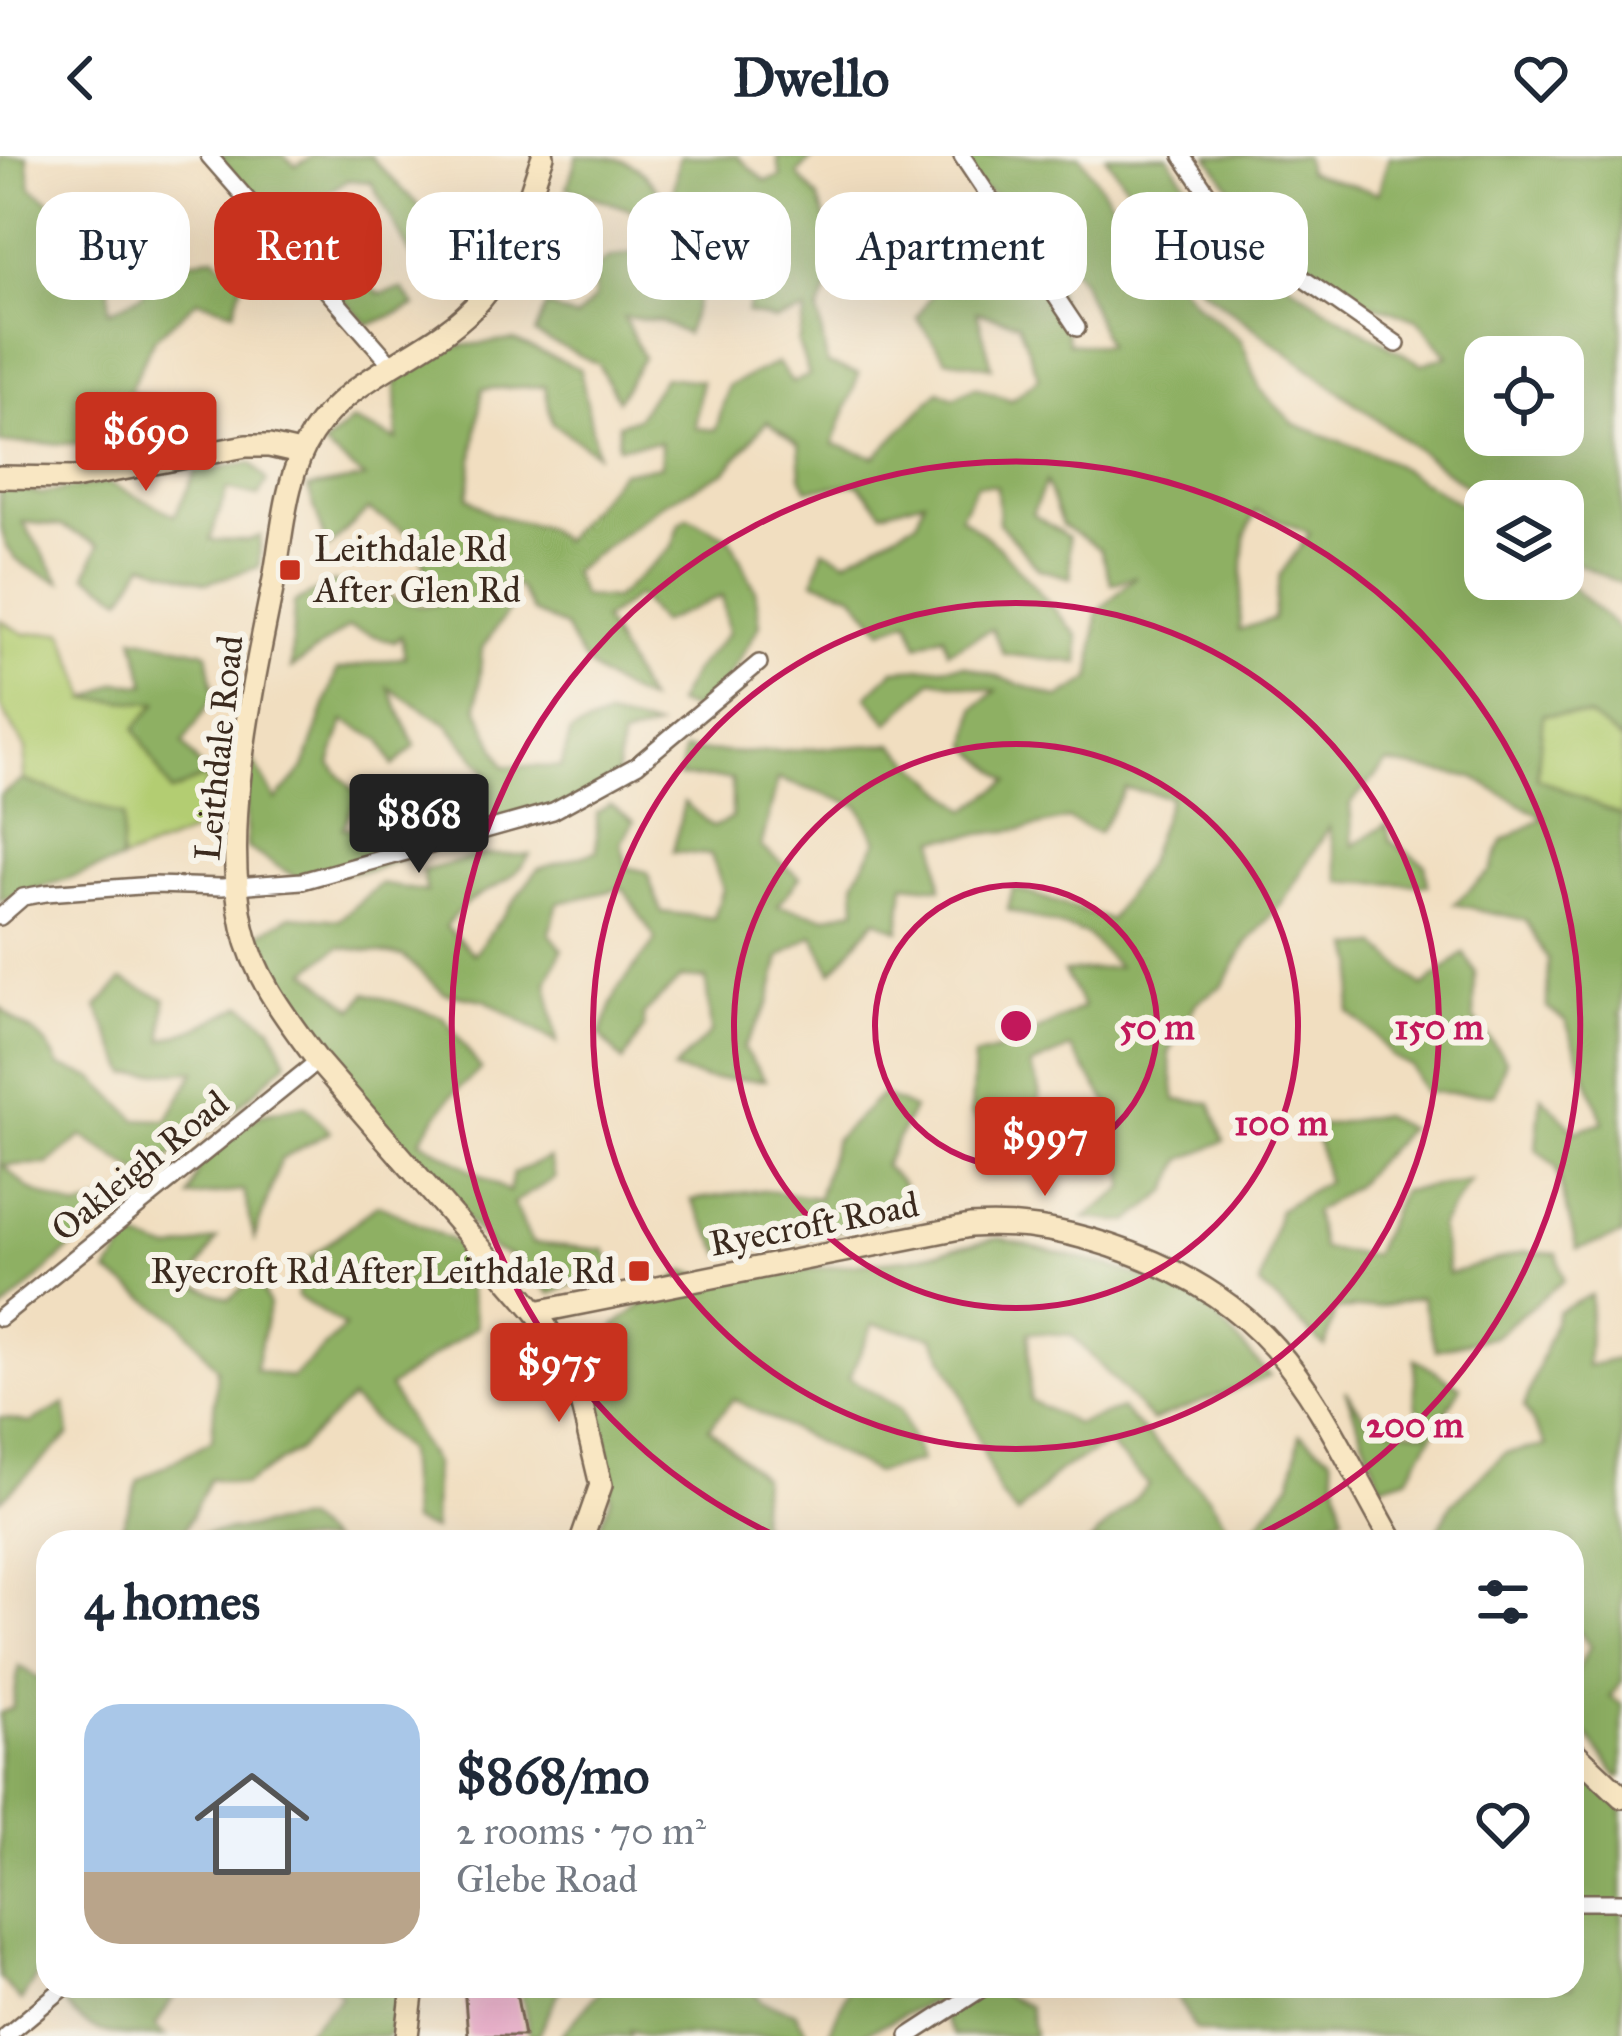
<!DOCTYPE html>
<meta charset="utf-8">
<style>
body{margin:0;font-family:"IM FELL Great Primer",serif;background:#f6f6f7;color:#1f2937;height:100vh;display:flex;flex-direction:column;font-size:45px;white-space:nowrap}
*{box-sizing:border-box;margin:0}
p{font-size:39px;color:#747a83}
.icon{flex:none;width:66px;height:66px;fill:none;stroke:currentColor;stroke-width:2;stroke-linecap:round;stroke-linejoin:round}
.map{position:relative;flex:1;overflow:hidden}
.panel{position:absolute;left:36px;top:1374px;width:1548px;height:468px;display:flex;flex-direction:column;background:#fff;border-radius:36px;box-shadow:0 12px 48px #0002}
.panel>*{flex:none}
.banner{position:absolute;left:36px;top:36px;width:1551px;height:108px;display:flex;gap:24px}
.buttons{position:absolute;left:1464px;top:180px;display:grid;gap:24px}
.buttons a{display:grid;place-items:center;width:120px;height:120px;border-radius:24px;background:#fff;box-shadow:0 12px 48px #0002;font-size:60px}
.price{position:absolute;translate:-50% -102px;padding:0 27px;border-radius:12px;background:#c8321e;color:#fff;font-size:39px;line-height:78px;filter:drop-shadow(0 3px 6px #0008)}
.price::after{content:'';position:absolute;left:50%;top:72px;width:36px;height:27px;margin-left:-18px;background:inherit;clip-path:polygon(0 0,100% 0,50% 100%)}
.price.selected{background:#222;color:#fff}
ul{padding:0;list-style:none}
li{display:flex;align-items:center;gap:36px;height:300px;padding:0 48px}
li+li{border-top:3px solid #e0e1e3}
li span{display:grid;place-items:center;flex:none;width:336px;height:240px;border-radius:36px;color:#555}
li>.icon{margin-inline-start:auto}
span .icon{width:144px;height:144px;fill:#fffc;stroke-width:1}
li b{font-size:51px}
h2{display:flex;justify-content:space-between;align-items:center;height:144px;padding:0 48px;font-size:51px}
.tag{padding:0 42px;border-radius:36px;background:#fff;box-shadow:0 12px 48px #0002;font-size:42px;line-height:108px}
.tag.selected{background:#c8321e;color:#fff}
header{display:flex;justify-content:space-between;align-items:center;height:156px;padding:0 48px;background:#fff;font-size:54px;font-weight:800}
.map>svg:first-child{display:block}
</style>
<header><svg class="icon" aria-label="back" viewBox="0 0 24 24"><path d="M15 5l-7 7 7 7"/></svg>Dwello<svg class="icon" aria-label="heart" viewBox="0 0 24 24"><path d="M12 20l-8-8c-3-5 5-10 8-4 3-6 11-1 8 4z"/></svg></header>
<div class="map">
<svg width="1622" height="1880" viewBox="0 0 1622 1880">
<rect width="100%" height="100%" fill="#f7f3e8"/>
<filter id="ink" filterUnits="userSpaceOnUse"><feTurbulence type="fractalNoise" baseFrequency=".00833" numOctaves="2"/><feDisplacementMap in="SourceGraphic" scale="24" xChannelSelector="R" yChannelSelector="G"/><feConvolveMatrix kernelMatrix="1 2 1 2 8 2 1 2 1" color-interpolation-filters="sRGB"/></filter>
<filter id="wash" filterUnits="userSpaceOnUse"><feTurbulence type="fractalNoise" baseFrequency=".004" numOctaves="4" result="noise"/><feDisplacementMap in="SourceGraphic" scale="48" xChannelSelector="R" yChannelSelector="G"/><feGaussianBlur stdDeviation="2.7" result="paint"/><feColorMatrix in="noise" values="0 0 0 0 0 0 0 0 0 0 0 0 0 0 0 0 0 1.4 0 .05"/><feComposite in="paint" operator="in"/></filter>
<g filter="url(#wash)">
<rect width="100%" height="100%" fill="#f1dec0"/>
<g fill="#b3cd72" stroke="#777c48" stroke-width="3">
<polygon points="0,464 25,478 63,476 88,542 158,547 171,636 207,620 198,674 121,705 123,660 23,624 26,593 0,550"/>
<polygon points="1542,558 1589,560 1622,585 1622,660 1537,622"/>
</g>
<g fill="#8eb064" stroke="#646d41" stroke-width="3" fill-rule="evenodd">
<polygon points="0,0 27,0 31,32 67,57 56,120 88,101 82,65 104,41 160,34 166,79 109,101 109,155 142,139 158,112 214,100 242,127 234,155 198,144 153,184 129,236 167,244 176,280 137,291 118,272 101,288 0,287"/>
<polygon points="219,0 284,0 296,10 313,0 370,0 452,84 453,113 416,108 371,26 346,24 288,67 352,84 352,122 380,138 402,133 415,150 369,169 284,86"/>
<path d="M 577,0 C 633,0 638,7 671,52 L 679,0 L 737,0 L 765,25 L 781,21 L 777,0 L 814,0 L 797,18 L 818,42 L 840,102 L 818,155 L 827,208 L 859,218 L 833,288 L 875,301 L 939,235 L 954,242 L 975,231 L 1011,244 L 1039,222 L 1018,167 L 977,156 L 992,211 L 946,203 L 917,162 L 956,100 L 1035,100 L 1056,129 L 1068,187 L 1107,190 L 1081,123 L 1016,47 L 973,30 L 965,0 L 1080,0 L 1126,67 L 1197,149 L 1241,184 L 1260,233 L 1294,268 L 1384,302 L 1485,363 L 1485,423 L 1563,423 L 1622,476 L 1622,585 L 1589,560 L 1543,558 L 1537,622 L 1622,660 L 1622,855 L 1619,858 L 1622,860 L 1622,1079 L 1577,1093 L 1556,1011 L 1536,993 L 1541,940 L 1576,975 L 1603,966 L 1566,865 L 1547,852 L 1548,804 L 1526,764 L 1454,748 L 1491,714 L 1502,685 L 1544,662 L 1474,622 L 1387,607 L 1350,648 L 1353,690 L 1387,668 L 1390,685 L 1425,708 L 1428,729 L 1341,726 L 1329,671 L 1283,746 L 1247,787 L 1223,829 L 1196,847 L 1169,897 L 1176,944 L 1211,947 L 1224,985 L 1182,1004 L 1168,1035 L 1129,1066 L 1085,1062 L 1125,1032 L 1119,964 L 1071,892 L 1030,910 L 1039,930 L 1041,978 L 1001,992 L 971,957 L 974,901 L 1004,893 L 1083,851 L 1064,816 L 1118,811 L 1086,778 L 1008,754 L 1013,732 L 1110,764 L 1147,706 L 1170,641 L 1125,632 L 1099,677 L 1067,663 L 1025,673 L 936,683 L 941,732 L 904,728 L 899,775 L 876,763 L 832,816 L 813,779 L 780,801 L 769,847 L 743,892 L 765,924 L 706,923 L 673,914 L 711,876 L 706,823 L 681,822 L 643,859 L 644,872 L 623,906 L 600,879 L 618,833 L 656,784 L 623,732 L 558,747 L 549,777 L 562,793 L 547,826 L 557,887 L 485,844 L 444,837 L 403,800 L 339,791 L 307,815 L 354,853 L 366,837 L 443,861 L 481,913 L 451,940 L 420,984 L 509,1036 L 513,1017 L 549,1002 L 555,1022 L 513,1047 L 532,1087 L 605,1094 L 613,1110 L 551,1138 L 515,1102 L 493,1093 L 345,925 L 324,877 L 282,843 L 254,781 L 291,760 L 339,764 L 380,728 L 427,736 L 422,715 L 483,699 L 530,699 C 504,740 472,728 446,771 L 474,798 L 538,713 L 597,695 L 597,657 L 610,648 L 634,665 L 621,687 L 627,711 L 647,716 L 661,756 L 714,762 L 723,733 L 711,699 L 673,696 L 684,646 L 713,671 L 732,662 L 732,623 L 679,621 L 684,594 L 743,597 L 893,588 L 967,654 L 1009,625 L 969,590 L 975,552 L 996,535 L 933,524 L 889,567 L 867,540 L 894,514 L 964,509 L 1059,542 L 1091,523 L 1097,457 L 1136,420 L 1112,428 L 1100,393 L 1062,369 L 1046,326 L 1032,358 L 1068,381 L 1071,422 L 1039,413 L 999,367 L 997,330 L 977,328 L 960,360 L 998,390 L 1078,480 L 1079,507 L 1004,498 L 992,473 L 948,495 L 944,479 L 918,489 L 909,464 L 882,474 L 853,438 L 814,425 L 823,393 L 846,404 L 917,365 L 924,344 L 883,356 L 858,328 L 807,333 L 801,321 L 799,289 L 767,265 L 726,315 L 663,347 L 572,416 L 582,440 L 614,443 L 672,391 L 680,367 L 688,361 L 730,382 L 755,433 L 760,469 L 707,557 L 676,548 L 693,516 L 728,477 L 722,440 L 660,467 L 638,439 L 603,464 L 648,546 C 604,524 585,517 565,471 L 533,456 L 519,431 L 502,428 L 509,454 L 482,492 L 477,551 L 504,610 L 561,611 L 571,576 L 607,561 L 656,572 L 621,583 L 617,620 L 557,655 L 503,661 L 486,687 L 440,664 L 487,616 L 447,568 L 389,532 L 415,590 L 393,610 L 381,584 L 344,565 L 330,608 L 358,639 L 343,672 L 416,673 L 448,685 L 372,714 L 297,722 L 247,692 L 244,627 L 249,598 L 276,644 L 304,612 L 337,514 L 405,501 L 401,480 L 394,486 L 348,471 L 291,513 L 294,447 L 334,426 L 420,450 L 445,447 L 428,425 L 418,383 L 368,354 L 328,392 L 308,332 L 365,322 L 323,290 L 352,265 L 397,284 L 396,217 L 450,191 L 514,184 L 580,213 L 597,298 L 552,267 L 545,230 L 482,233 L 468,341 L 491,358 L 546,372 L 562,385 L 621,316 L 661,310 L 661,286 L 618,290 L 619,268 L 637,262 L 664,221 L 701,225 L 695,272 L 716,274 L 728,230 L 777,207 L 793,227 L 809,219 L 798,187 L 806,155 L 775,164 L 747,157 L 755,126 L 779,93 L 754,51 L 730,71 L 693,115 L 698,143 L 686,178 L 660,165 L 624,161 L 643,202 L 618,244 L 598,208 L 535,178 L 546,150 L 576,162 L 595,142 L 595,114 L 607,103 L 668,88 L 655,62 L 567,32 ZM 1256,355 L 1310,377 L 1280,419 L 1273,463 L 1239,474 L 1245,380 ZM 778,623 L 859,650 L 877,685 L 855,724 L 856,753 L 825,761 L 778,750 L 800,721 L 761,691 Z"/>
<path d="M 1105,0 L 1168,0 C 1228,99 1323,154 1422,208 L 1448,200 L 1417,163 L 1347,140 L 1260,73 L 1208,0 L 1305,0 L 1307,16 L 1378,37 L 1389,0 L 1622,0 L 1622,428 L 1563,401 L 1563,345 L 1486,345 L 1202,133 ZM 1485,201 L 1563,201 L 1563,279 L 1485,279 Z"/>
<path d="M 251,307 L 267,325 L 258,340 L 227,333 L 210,384 L 248,385 L 260,380 L 259,411 L 206,427 L 144,407 L 123,442 L 86,419 L 99,389 L 61,370 L 23,366 L 61,426 C 0,403 0,390 0,328 L 41,338 L 106,326 L 175,359 L 196,315 Z"/>
<polygon points="134,481 207,496 214,540 183,587 207,620 171,636 135,572 157,547 88,543 117,527 146,529"/>
<polygon points="23,624 123,660 121,705 0,745 0,639"/>
<polygon points="1378,789 1423,831 1464,797 1475,816 1474,862 1506,904 1495,938 1424,936 1411,910 1391,900 1375,879 1349,856 1357,810 1352,791"/>
<path d="M 122,824 L 165,843 L 163,884 L 198,872 L 243,849 L 271,871 L 287,905 L 223,965 L 142,1019 L 82,980 L 48,1008 L 3,1009 L 29,1033 L 77,1053 L 118,1042 L 98,1067 L 0,1157 L 0,851 C 26,880 40,868 59,910 L 94,922 L 136,963 L 167,964 L 195,915 L 128,918 L 97,851 Z"/>
<polygon points="882,938 913,953 884,1010 903,1028 903,1061 723,1099 691,1044 762,1034 818,1042 835,984"/>
<polygon points="305,949 330,976 281,1003 254,1083 244,1035 189,1041 206,994 262,958"/>
<polygon points="1382,959 1407,973 1354,1030 1314,1056 1322,1093 1373,1099 1402,1035 1470,1025 1440,1070 1448,1118 1525,1096 1557,1098 1564,1124 1494,1180 1436,1194 1421,1141 1378,1151 1335,1154 1325,1191 1260,1129 1279,1054 1327,1025 1314,971"/>
<polygon points="378,1048 459,1088 477,1170 389,1231 434,1308 433,1374 411,1366 406,1295 351,1243 298,1294 244,1329 210,1322 183,1377 122,1371 139,1324 212,1284 217,1212 179,1165 108,1117 130,1081 171,1095 217,1083 190,1127 229,1143 257,1120 269,1150 255,1214 292,1222 345,1171 297,1140 307,1104"/>
<polygon points="999,1082 1109,1110 1197,1140 1270,1220 1152,1265 1072,1179 1029,1176 1030,1244 1076,1268 1121,1253 1210,1342 1237,1386 1090,1386 1149,1329 1108,1288 1059,1315 1017,1359 999,1337 959,1231 933,1181 873,1168 849,1222 900,1253 921,1305 875,1317 733,1243 709,1272 762,1321 759,1366 783,1386 593,1386 611,1342 603,1268 587,1229 599,1215 616,1169 685,1115 722,1123 913,1102"/>
<path d="M 1591,1139 L 1587,1210 L 1622,1202 L 1622,1525 L 1610,1541 L 1622,1549 L 1622,1620 L 1618,1621 C 1581,1569 1552,1552 1590,1490 L 1572,1466 L 1572,1386 L 1431,1386 L 1452,1348 L 1505,1297 L 1546,1290 L 1524,1251 L 1558,1155 Z"/>
<polygon points="1415,1203 1461,1231 1407,1321 1381,1329 1345,1234 1372,1270 1427,1277 1415,1248"/>
<polygon points="65,1248 69,1279 0,1345 0,1261 30,1267"/>
<polygon points="1300,1278 1331,1301 1343,1360 1295,1382 1312,1386 1242,1386 1291,1326"/>
<polygon points="304,1364 330,1386 188,1386 196,1379"/>
<polygon points="19,1510 48,1528 48,1801 21,1845 0,1822 0,1557 13,1552"/>
<polygon points="1572,1617 1622,1646 1622,1880 1223,1880 1195,1873 1171,1830 1572,1830"/>
<path d="M 69,1830 L 180,1830 L 155,1871 L 165,1880 C 116,1880 83,1880 61,1841 Z"/>
<polygon points="334,1830 405,1830 388,1880 302,1880 341,1840"/>
<polygon points="520,1830 562,1830 537,1880 530,1880"/>
<polygon points="609,1830 750,1830 762,1846 795,1856 809,1880 646,1880 630,1874 630,1880 560,1880 603,1831"/>
<polygon points="849,1830 985,1830 1029,1851 1034,1880 954,1880 932,1845 859,1880 828,1880"/>
</g>
<g id="blocks">
<polygon fill="#eaa7c8" points="464,1830 515,1830 524,1880 468,1880"/>
</g>
</g>
<g filter="url(#ink)">
<use href="#blocks" fill-opacity="0" stroke="#7b6957" stroke-width="3"/>
<g fill="none" stroke-linecap="round" stroke-linejoin="round">
<g stroke="#7b6957" stroke-width="20">
<g id="street">
<polyline points="209,0 392,209"/>
<polyline points="962,0 1077,172"/>
<polyline points="1182,0 1232,73 1397,188"/>
<polyline points="0,761 23,741 46,737 153,729 222,731 302,725 553,655 637,609 759,507"/>
<polyline points="0,1162 318,905"/>
<polyline points="1572,1746 1622,1746"/>
<polyline points="6,1880 66,1830"/>
<polyline points="909,1880 986,1830"/>
</g>
</g>
<g stroke="#7b6957" stroke-width="26">
<g id="secondary">
<path d="M 543,0 C 526,46 514,104 482,142 C 435,199 353,215 312,278 C 286,318 283,372 275,418 C 255,521 220,668 243,771 C 254,822 288,864 318,905 L 536,1156 L 573,1212 L 601,1329 L 581,1386"/>
<polyline points="0,321 74,322 246,290 269,290 300,297"/>
<path d="M 536,1156 L 970,1070 C 1027,1066 1078,1077 1131,1097 C 1288,1156 1316,1251 1393,1386"/>
<polyline points="1572,1594 1622,1641"/>
<polyline points="407,1880 413,1830"/>
</g>
</g>
<use href="#street" stroke="#fff" stroke-width="15"/>
<use href="#secondary" stroke="#f9e7c3" stroke-width="21"/>
</g>
</g>
<g fill="none" stroke="#c2185b" stroke-width="6">
<circle cx="1016" cy="870" r="141"/>
<circle cx="1016" cy="870" r="282"/>
<circle cx="1016" cy="870" r="423"/>
<path d="M787 1385A564 564 0 1 1 1245 1385"/>
</g>
<g fill="#c8321e" stroke="#f7f3e8" stroke-width="4.5">
<rect x="278" y="402" width="24" height="24" rx="6"/>
<rect x="627" y="1103" width="24" height="24" rx="6"/>
</g>
<g text-anchor="middle" dominant-baseline="central" stroke-width="12" stroke-linejoin="round" paint-order="stroke">
<g font-size="36" fill="#3b2a1e" stroke="#f7f3e8" text-anchor="start">
<text x="314" y="393">Leithdale Rd<tspan x="314" dy="41">After Glen Rd</tspan></text>
<text x="615" y="1115" text-anchor="end">Ryecroft Rd After Leithdale Rd</text>
</g>
<g font-size="36" fill="#3b2a1e" stroke="#f7f3e8">
<text transform="translate(219 592) rotate(-84)">Leithdale Road</text>
<text transform="translate(140 1010) rotate(-39)">Oakleigh Road</text>
<text transform="translate(814 1068) rotate(-11)">Ryecroft Road</text>
</g>
</g>
<circle cx="1016" cy="870" r="18" fill="#c2185b" stroke="#f7f3e8" stroke-width="6"/>
<g font-size="36" text-anchor="middle" font-weight="bold" fill="#c2185b" stroke="#f7f3e8" stroke-width="12" stroke-linejoin="round" paint-order="stroke">
<text x="1157" y="883">50 m</text>
<text x="1439" y="883">150 m</text>
<text x="1281" y="979">100 m</text>
<text x="1415" y="1281">200 m</text>
</g>
</svg>
<div class="buttons">
<a><svg class="icon" aria-label="locate" viewBox="0 0 24 24"><circle cx="12" cy="12" r="6"/><path d="M12 2v4M12 18v4M2 12h4M18 12h4"/></svg></a>
<a><svg class="icon" aria-label="layers" viewBox="0 0 24 24"><path d="M12 4l9 5-9 5-9-5zM3 14l9 5 9-5"/></svg></a>
</div>
<b class="price" style="left:146px;top:338px">$690</b>
<b class="price selected" style="left:419px;top:720px">$868</b>
<b class="price" style="left:1045px;top:1043px">$997</b>
<b class="price" style="left:559px;top:1269px">$975</b>
<div class="banner">
<a class="tag">Buy</a>
<a class="tag selected">Rent</a>
<a class="tag">Filters</a>
<a class="tag">New</a>
<a class="tag">Apartment</a>
<a class="tag">House</a>
</div>
<section class="panel">
<h2>4 homes<svg class="icon" aria-label="filters" viewBox="0 0 24 24"><path d="M4 7h16M4 17h16"/><circle cx="9" cy="7" r="2"/><circle cx="15" cy="17" r="2"/></svg></h2>
<ul>
<li><span style="background:linear-gradient(#a9c7e8 70%,#b9a48a 0)"><svg class="icon" aria-label="home" viewBox="0 0 24 24"><path d="M3 11l9-7 9 7M6 9v11h12V9"/></svg></span><div><b>$868/mo</b><p>2 rooms · 70 m²</p><p>Glebe Road</p></div><svg class="icon" aria-label="heart" viewBox="0 0 24 24"><path d="M12 20l-8-8c-3-5 5-10 8-4 3-6 11-1 8 4z"/></svg></li>
</ul>
</section>
</div>
